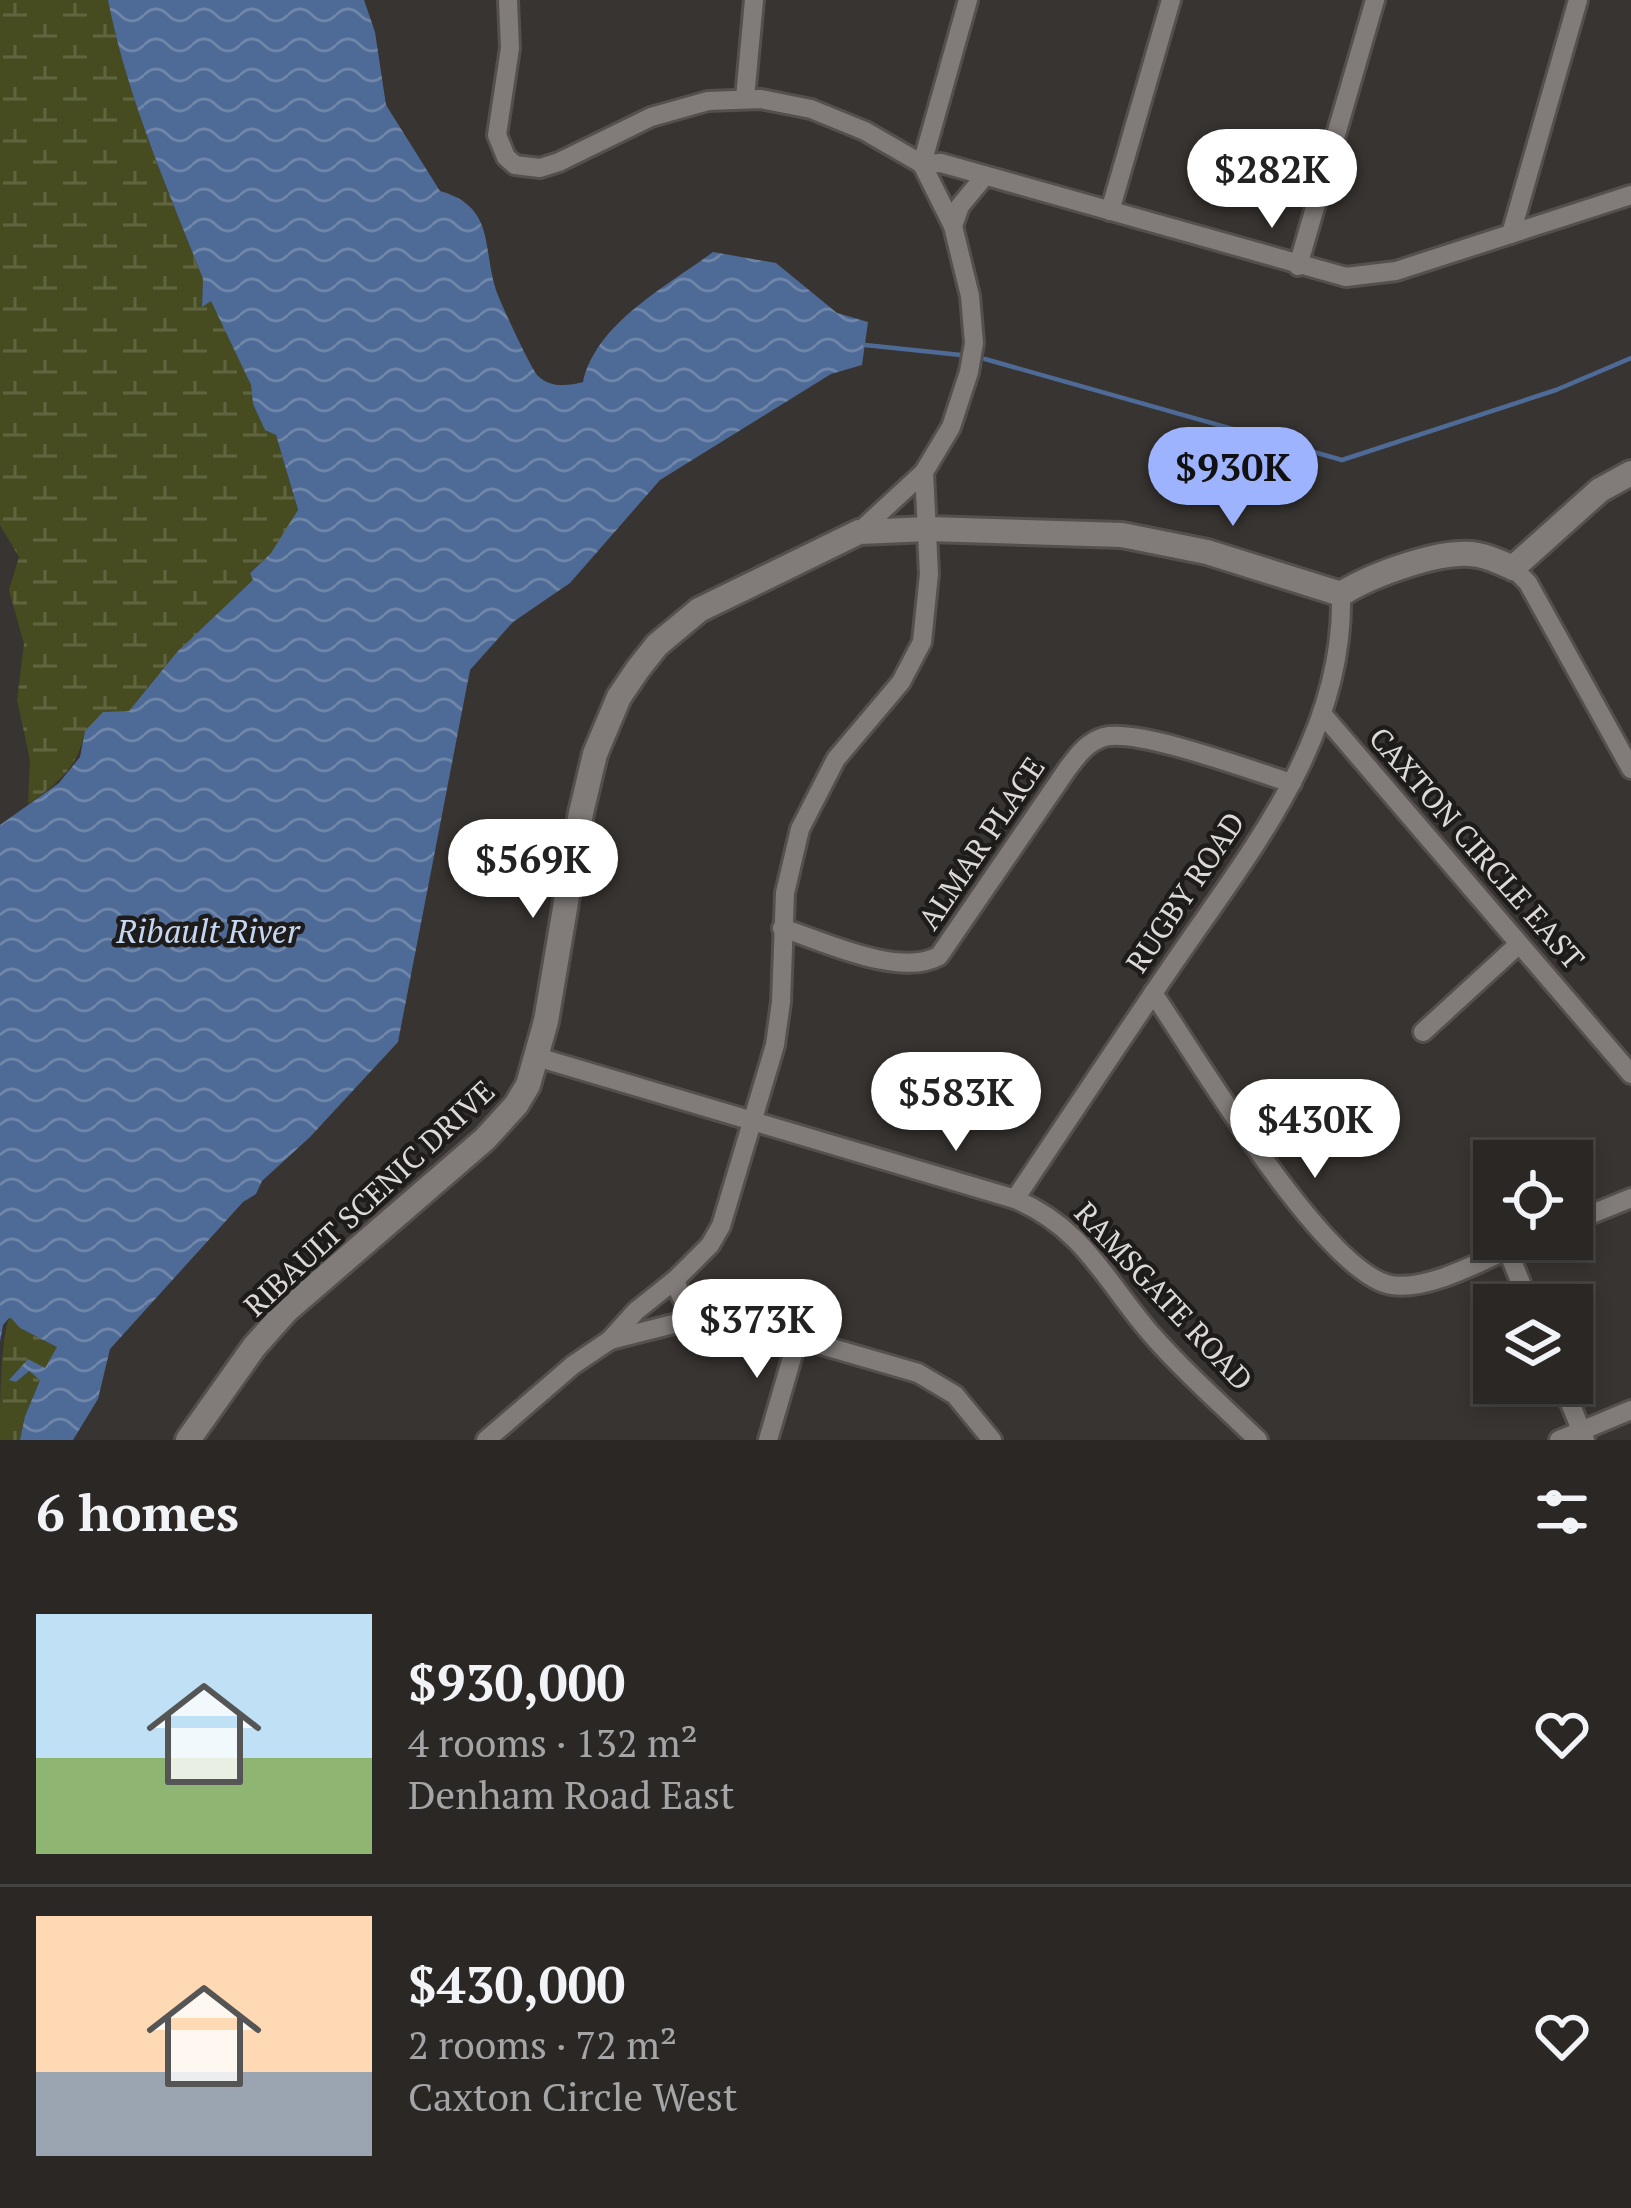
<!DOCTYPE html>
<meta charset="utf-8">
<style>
body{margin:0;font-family:"PT Serif",serif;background:#322f2d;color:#f1f3f6;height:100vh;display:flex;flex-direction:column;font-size:45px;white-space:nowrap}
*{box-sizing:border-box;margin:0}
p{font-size:39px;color:#a5a5a7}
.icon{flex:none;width:66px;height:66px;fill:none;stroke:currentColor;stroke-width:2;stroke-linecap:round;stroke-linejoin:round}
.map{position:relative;height:1440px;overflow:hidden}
.side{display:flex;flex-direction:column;background:#2a2725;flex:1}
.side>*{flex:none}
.controls{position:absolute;left:1473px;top:1140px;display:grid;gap:24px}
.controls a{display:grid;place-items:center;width:120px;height:120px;border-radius:0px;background:#2a2725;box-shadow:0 6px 18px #0003,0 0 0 3px #464442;font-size:60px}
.price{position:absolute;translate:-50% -102px;padding:0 27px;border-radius:42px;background:#fff;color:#222;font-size:39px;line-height:78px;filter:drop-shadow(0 3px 6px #0008)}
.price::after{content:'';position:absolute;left:50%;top:72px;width:36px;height:27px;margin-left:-18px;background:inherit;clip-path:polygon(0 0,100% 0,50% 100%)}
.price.active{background:#9eb3fd;color:#111}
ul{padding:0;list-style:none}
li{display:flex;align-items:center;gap:36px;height:300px;padding:0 36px}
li+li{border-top:3px solid #464442}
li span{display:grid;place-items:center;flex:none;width:336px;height:240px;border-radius:0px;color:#555}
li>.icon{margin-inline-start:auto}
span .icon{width:144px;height:144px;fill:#fffc;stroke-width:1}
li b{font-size:51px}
h2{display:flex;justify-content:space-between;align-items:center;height:144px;padding:0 36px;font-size:51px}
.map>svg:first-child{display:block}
</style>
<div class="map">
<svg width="1631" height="1440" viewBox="0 0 1631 1440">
<defs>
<pattern id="wetland-marsh" width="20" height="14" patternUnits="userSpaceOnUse" patternTransform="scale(3)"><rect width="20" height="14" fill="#464c20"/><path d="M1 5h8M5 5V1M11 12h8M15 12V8" fill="none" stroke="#606540"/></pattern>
<pattern id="water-waves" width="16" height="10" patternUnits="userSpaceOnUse" patternTransform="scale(3)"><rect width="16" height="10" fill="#4e6a96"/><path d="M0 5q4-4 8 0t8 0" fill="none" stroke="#6f86a9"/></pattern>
</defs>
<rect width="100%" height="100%" fill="#383431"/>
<g fill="url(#wetland-marsh)">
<path d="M 0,0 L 108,0 C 127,97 167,188 203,279 L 202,306 L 211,300 L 251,385 L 253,404 L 265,429 L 276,435 L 298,511 L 271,553 L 250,572 L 254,580 L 177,652 L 129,711 L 85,731 C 78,768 58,783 28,804 L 30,760 L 17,700 L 24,644 L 9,590 L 19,557 L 0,525 Z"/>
<path d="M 10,1316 L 20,1328 L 58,1347 L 45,1368 L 29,1371 L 40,1379 L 25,1416 L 20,1440 L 0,1440 C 0,1408 0,1339 10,1316 Z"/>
</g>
<path fill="url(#water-waves)" d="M 108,0 L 364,0 L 375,32 L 386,105 L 440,191 C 496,207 482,248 496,290 C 500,302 531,369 538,376 C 550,388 568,386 583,382 C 596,323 666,287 713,252 L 776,263 L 837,313 L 868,322 L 862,365 L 831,374 L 660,480 L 570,583 L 513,622 L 470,670 L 398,1042 L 310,1137 L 262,1181 L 256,1194 L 243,1202 L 110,1349 L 98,1399 L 73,1440 L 20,1440 L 25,1416 L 40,1380 L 29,1371 L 16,1382 L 9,1380 L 28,1359 L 45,1368 L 57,1347 L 20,1328 L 10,1317 L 3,1325 L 0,1342 L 0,825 L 59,783 L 80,757 L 85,731 L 103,712 L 129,711 L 177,652 L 253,580 L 250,573 L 271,553 L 298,510 L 276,435 L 265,430 L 253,404 L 251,385 L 211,301 L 202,307 L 203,279 C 167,187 127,97 108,0 Z"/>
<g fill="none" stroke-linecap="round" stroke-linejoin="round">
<g stroke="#4e6a96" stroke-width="4.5">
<polyline points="865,345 961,355"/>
<polyline points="985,359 1342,460 1556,390 1631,358"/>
</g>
<g stroke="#55504e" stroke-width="24">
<g id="street">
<polyline points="968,0 922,164 941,163 1346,277 1396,271 1631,195"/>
<polyline points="745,98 754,0"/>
<polyline points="1110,211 1171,0"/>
<polyline points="953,226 960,206 984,177"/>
<polyline points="1511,234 1578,0"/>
<polyline points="1298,266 1375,0"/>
<polyline points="859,532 924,472"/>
<polyline points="1513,568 1528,583 1631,769"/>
<polyline points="1324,716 1631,1074"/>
<path d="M 782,928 C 823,941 899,978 939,956 L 1068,768 C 1078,755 1087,742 1104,737 C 1139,728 1252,771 1292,783"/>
<path d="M 1153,993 C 1195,1054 1324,1273 1391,1285 C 1431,1292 1494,1254 1531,1239"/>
<polyline points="1423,1032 1519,944"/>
<path d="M 537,1057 L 1015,1199 C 1085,1229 1105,1281 1152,1335 C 1184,1372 1222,1405 1258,1440"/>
<path d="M 1015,1199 C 1066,1123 1117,1046 1169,970 C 1247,855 1345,740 1341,594"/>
<polyline points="1572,1222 1631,1198"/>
<polyline points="1507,1249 1530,1305"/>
<polyline points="705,1316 728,1318 918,1373 955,1395 992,1440"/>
<polyline points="609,1341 636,1311 676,1279"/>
<polyline points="1562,1383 1585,1440"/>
<path d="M 486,1440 L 573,1365 L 610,1340 L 705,1316 C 686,1307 679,1299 676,1279 L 710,1245 L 721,1226 L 775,1045 L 781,1002 L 785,893 L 800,829 L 836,759 L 901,682 L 922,642 L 929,574 L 924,472 L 951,427 L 969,372 L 974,343 L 970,296 L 953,226 L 922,164 L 865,131 L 811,109 L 761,99 L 708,101 L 651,117 L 559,162 L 540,168 L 515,165 L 506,157 L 497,135 L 510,48 L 508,0"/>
<polyline points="768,1440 798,1337"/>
<polyline points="1559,1440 1631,1410"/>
</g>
</g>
<g stroke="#55504e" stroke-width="30">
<path id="secondary" d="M 188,1440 L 254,1347 L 286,1311 L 485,1139 L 516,1105 L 528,1085 L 546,1021 L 581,813 L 595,754 L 619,697 L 638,669 L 657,645 L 699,610 L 859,532 L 929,529 L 1122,535 L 1207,552 L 1341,594 C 1371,575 1443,548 1478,555 C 1490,557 1502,563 1513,568 L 1600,490 L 1631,473"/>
</g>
<use href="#street" stroke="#817c79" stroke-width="18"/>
<use href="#secondary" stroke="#817c79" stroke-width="24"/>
</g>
<g text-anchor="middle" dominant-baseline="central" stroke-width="9" stroke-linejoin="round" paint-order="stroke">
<g font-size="30" fill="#dcd9d7" stroke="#1e1c1b">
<text transform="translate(981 843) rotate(-56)">ALMAR PLACE</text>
<text transform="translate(1477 848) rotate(49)">CAXTON CIRCLE EAST</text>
<text transform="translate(1185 892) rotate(-56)">RUGBY ROAD</text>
<text transform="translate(369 1198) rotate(-43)">RIBAULT SCENIC DRIVE</text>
<text transform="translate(1164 1296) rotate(47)">RAMSGATE ROAD</text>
</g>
<g font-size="33" font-style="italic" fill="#c5d7f3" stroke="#1e1c1b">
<text x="208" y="930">Ribault River</text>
</g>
</g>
</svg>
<div class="controls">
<a><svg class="icon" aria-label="locate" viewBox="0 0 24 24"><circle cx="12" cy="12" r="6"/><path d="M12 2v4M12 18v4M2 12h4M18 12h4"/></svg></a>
<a><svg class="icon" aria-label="layers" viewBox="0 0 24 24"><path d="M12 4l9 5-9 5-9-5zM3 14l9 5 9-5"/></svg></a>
</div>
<b class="price" style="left:1272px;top:231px">$282K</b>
<b class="price active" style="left:1233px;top:529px">$930K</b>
<b class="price" style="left:533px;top:921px">$569K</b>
<b class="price" style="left:956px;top:1154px">$583K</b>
<b class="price" style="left:1315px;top:1181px">$430K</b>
<b class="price" style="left:757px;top:1381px">$373K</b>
</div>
<section class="side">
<h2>6 homes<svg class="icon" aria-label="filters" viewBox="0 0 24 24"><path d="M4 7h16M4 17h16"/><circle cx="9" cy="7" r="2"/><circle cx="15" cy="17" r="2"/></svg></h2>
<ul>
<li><span style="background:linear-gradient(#bfe0f5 60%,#8fb573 0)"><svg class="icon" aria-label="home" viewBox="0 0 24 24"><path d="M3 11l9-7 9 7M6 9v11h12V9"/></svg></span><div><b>$930,000</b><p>4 rooms · 132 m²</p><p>Denham Road East</p></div><svg class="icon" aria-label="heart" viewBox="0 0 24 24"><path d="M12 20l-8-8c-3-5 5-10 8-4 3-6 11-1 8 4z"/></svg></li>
<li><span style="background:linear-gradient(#ffd9b3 65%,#9aa5b1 0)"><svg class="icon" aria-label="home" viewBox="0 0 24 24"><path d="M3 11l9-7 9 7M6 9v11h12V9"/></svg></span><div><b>$430,000</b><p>2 rooms · 72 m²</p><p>Caxton Circle West</p></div><svg class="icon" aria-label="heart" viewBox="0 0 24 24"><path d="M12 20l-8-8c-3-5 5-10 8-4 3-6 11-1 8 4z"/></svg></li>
</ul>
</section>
